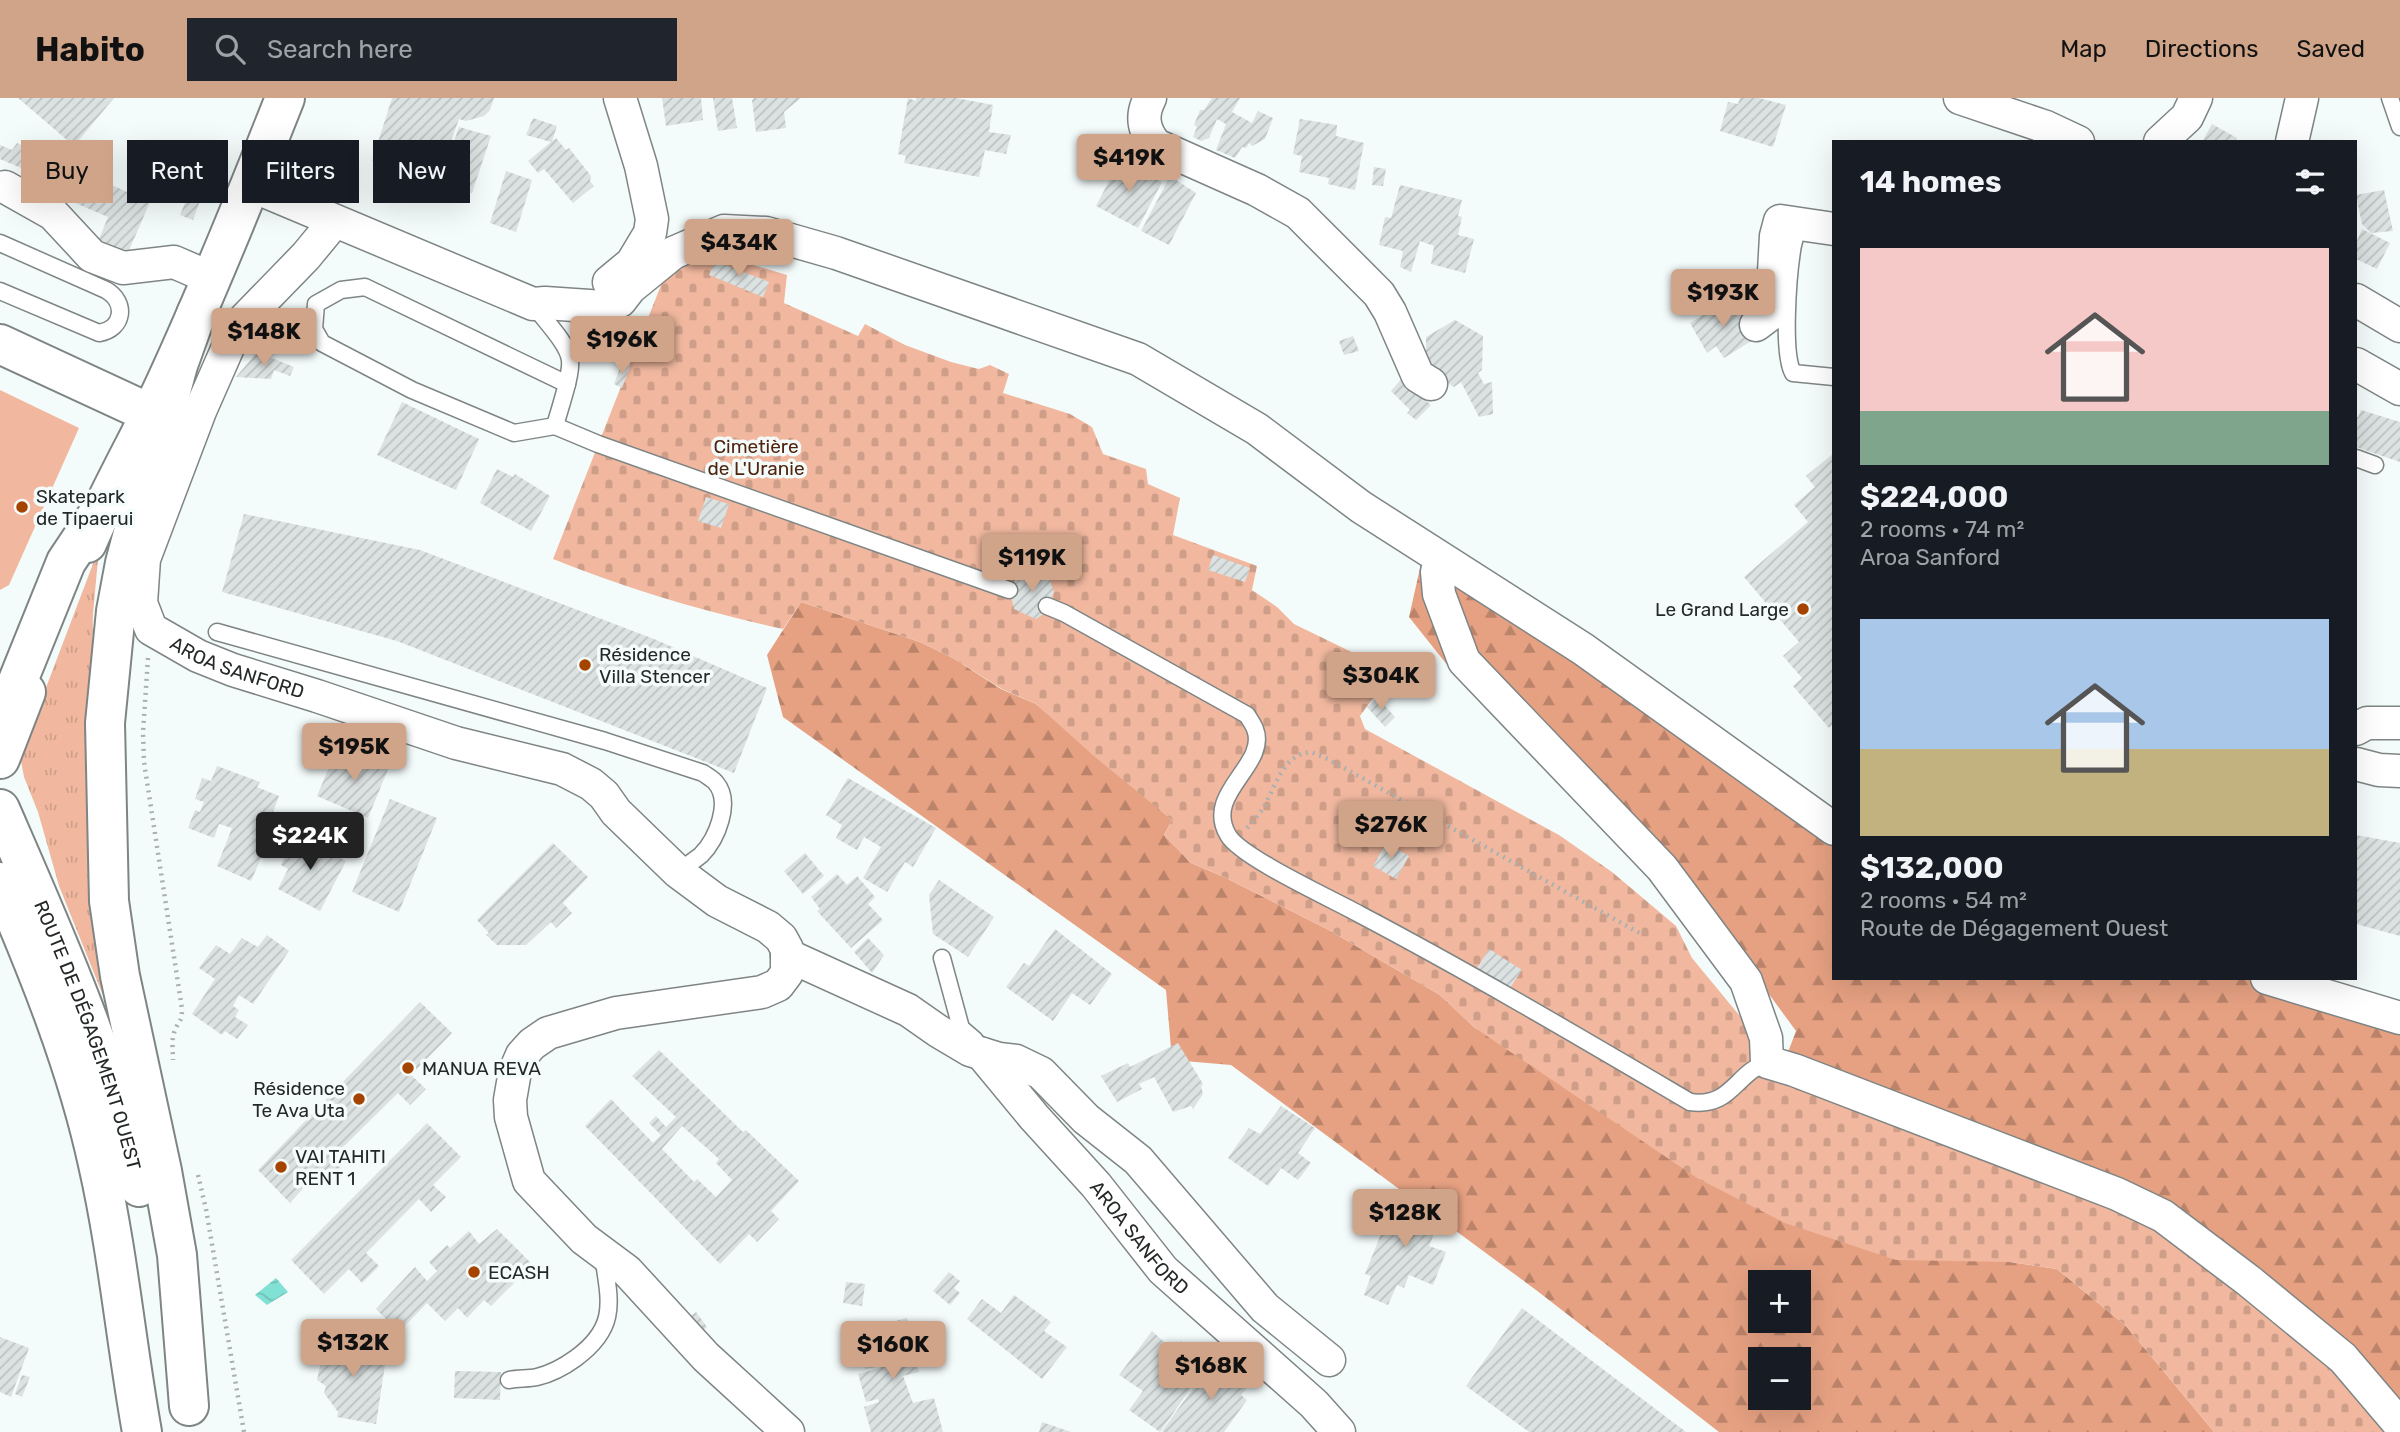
<!DOCTYPE html>
<meta charset="utf-8">
<style>
body{margin:0;font-family:Rubik,sans-serif;background:#20242c;color:#f1f3f6;height:100vh;display:flex;flex-direction:column;font-size:26px;white-space:nowrap}
*{box-sizing:border-box;margin:0}
p{font-size:23px;color:#9ea1a6}
.icon{flex:none;width:38px;height:38px;fill:none;stroke:currentColor;stroke-width:2;stroke-linecap:round;stroke-linejoin:round}
.map{position:relative;flex:1;overflow:hidden}
.drawer{position:absolute;left:1832px;top:42px;width:525px;height:840px;display:flex;flex-direction:column;background:#171b24;border-radius:0px;box-shadow:0 7px 28px #0002}
.drawer>*{flex:none}
.top-card{position:absolute;left:21px;top:42px;width:665px;height:63px;display:flex;gap:14px}
.tools{position:absolute;left:1748px;top:1172px;display:grid;gap:14px}
.tools a{display:grid;place-items:center;width:63px;height:63px;border-radius:0px;background:#171b24;box-shadow:0 7px 28px #0002;font-size:35px}
.price{position:absolute;translate:-50% -60px;padding:0 16px;border-radius:7px;background:#cfa488;color:#111;font-size:23px;line-height:46px;filter:drop-shadow(0 2px 4px #0008)}
.price::after{content:'';position:absolute;left:50%;top:42px;width:21px;height:16px;margin-left:-10px;background:inherit;clip-path:polygon(0 0,100% 0,50% 100%)}
.price.on{background:#222;color:#fff}
ul{padding:0;list-style:none}
li{display:grid;align-content:center;gap:14px;height:371px;padding:0 28px}
li span{display:grid;place-items:center;height:217px;border-radius:0px;color:#555}
li>.icon{margin-inline-start:auto}
span .icon{width:126px;height:126px;fill:#fffc;stroke-width:1}
li b{font-size:30px}
h2{display:flex;justify-content:space-between;align-items:center;height:84px;padding:0 28px;font-size:30px}
.chip{padding:0 24px;border-radius:0px;background:#171b24;box-shadow:0 7px 28px #0002;font-size:24px;line-height:63px}
.chip.on{background:#cfa488;color:#111}
header{display:flex;align-items:center;gap:42px;box-sizing:border-box;height:98px;padding:0 35px;background:#cfa488;color:#111}
header strong{font-size:33px}
nav{display:flex;gap:38px;margin-inline-start:auto;font-size:24px}
.search{width:490px;height:63px;background:#20242c;display:flex;align-items:center;gap:18px;box-sizing:border-box;padding:0 24px;border-radius:0px;color:#9ea1a6;font-size:26px}
.map>svg:first-child{display:block}
</style>
<header>
<strong>Habito</strong>
<div class="search"><svg class="icon" aria-label="search" viewBox="0 0 24 24"><circle cx="10" cy="10" r="6"/><path d="M15 15l6 6"/></svg>Search here</div>
<nav><a>Map</a><a>Directions</a><a>Saved</a></nav>
</header>
<div class="map">
<svg width="2400" height="1334" viewBox="0 0 2400 1334">
<defs>
<pattern id="grass-tufts" width="24" height="20" patternUnits="userSpaceOnUse" patternTransform="scale(1.75)"><rect width="24" height="20" fill="#f1b89f"/><path d="M3 7l-1-3M5 7V3M7 7l1-3M15 17l-1-3M17 17v-4M19 17l1-3" fill="none" stroke="#ce9e89"/></pattern>
<pattern id="forest-firs" width="22" height="20" patternUnits="userSpaceOnUse" patternTransform="scale(1.75)"><rect width="22" height="20" fill="#e6a182"/><path d="M5 1l3.5 6h-7zM16 11l3.5 6h-7z" fill="#ba836a"/></pattern>
<pattern id="cemetery-stones" width="16" height="16" patternUnits="userSpaceOnUse" patternTransform="scale(1.75)"><rect width="16" height="16" fill="#f1b89f"/><path d="M2 7V4a2 2 0 0 1 4 0v3zM10 15v-3a2 2 0 0 1 4 0v3z" fill="#ce9e89"/></pattern>
<pattern id="water-waves" width="16" height="10" patternUnits="userSpaceOnUse" patternTransform="scale(1.75)"><rect width="16" height="10" fill="#82e1d5"/><path d="M0 5q4-4 8 0t8 0" fill="none" stroke="#70c1b7"/></pattern>
<pattern id="building-hatch" width="6" height="6" patternUnits="userSpaceOnUse" patternTransform="scale(1.75)"><rect width="6" height="6" fill="#dbe2e1"/><path d="M-1 1l2-2M0 6l6-6M5 7l2-2" fill="none" stroke="#bcc2c1"/></pattern>
</defs>
<rect width="100%" height="100%" fill="#f4fcfb"/>
<polygon fill="url(#grass-tufts)" points="99,450 93,516 91,611 125,952 59,788 38,714 24,679 20,658"/>
<g fill="url(#forest-firs)" fill-rule="evenodd">
<polygon points="1425,448 1834,730 1834,880 2264,880 2400,914 2400,1317 1782,970 1796,933 1684,780 1448,568 1409,519"/>
<path d="M 801,504 L 920,544 L 953,560 L 1001,591 L 1036,606 L 1172,722 L 1164,737 L 1191,765 L 1224,779 L 1327,831 L 1440,897 L 1475,930 L 2010,1164 L 2057,1171 L 2126,1228 L 2214,1334 L 1719,1334 L 1536,1192 L 1231,967 L 1172,962 L 1166,892 L 783,619 L 767,557 ZM 1760,1185 L 1799,1185 L 1799,1223 L 1760,1223 ZM 1760,1262 L 1799,1262 L 1799,1300 L 1760,1300 Z"/>
</g>
<path fill="url(#cemetery-stones)" d="M 723,158 L 787,177 L 784,205 L 858,238 L 865,226 L 905,247 L 951,264 L 979,271 L 990,267 L 1009,276 L 1003,295 L 1070,316 L 1092,329 L 1103,356 L 1146,371 L 1148,386 L 1180,400 L 1173,437 L 1257,468 L 1252,492 L 1277,509 L 1294,526 L 1364,560 L 1383,586 L 1360,618 L 1365,631 L 1559,737 L 1612,774 L 1676,828 L 1692,860 L 1782,969 L 2155,1122 L 2234,1177 L 2400,1334 L 2214,1334 L 2126,1228 L 2057,1171 L 2010,1164 L 1896,1162 L 1785,1125 L 1697,1080 L 1475,930 L 1440,897 L 1327,831 L 1224,779 L 1191,765 L 1164,737 L 1172,722 L 1095,659 L 1036,606 L 1002,591 L 953,560 L 920,544 L 801,504 L 783,531 C 705,514 627,491 553,461 L 665,177 L 685,165 Z"/>
<polygon fill="#f1b89f" points="0,292 79,330 9,487 0,492"/>
<polygon fill="url(#water-waves)" points="276,1180 288,1194 267,1207 255,1197"/>
<g fill="url(#building-hatch)" fill-rule="evenodd">
<polygon points="18,0 114,0 74,48"/>
<polygon points="392,0 494,0 490,12 484,18 466,23 459,21 436,85 372,63"/>
<polygon points="662,0 701,0 703,22 666,28"/>
<polygon points="713,0 732,0 737,30 718,33"/>
<polygon points="754,0 801,0 784,14 786,30 756,34 752,2"/>
<polygon points="908,0 916,3 916,0 956,0 993,7 989,34 1011,37 1006,56 985,52 979,79 904,65 906,58 898,56"/>
<polygon points="1212,0 1240,0 1232,14 1252,25 1258,13 1273,20 1265,41 1252,48 1249,45 1246,50 1242,49 1235,60 1216,52 1226,26 1217,21 1209,40 1201,43 1193,39 1197,29 1194,27 1200,12 1204,12"/>
<polygon points="1740,0 1759,0 1786,7 1773,49 1720,33 1728,4 1738,6"/>
<polygon points="533,20 557,28 552,43 556,40 566,52 569,50 591,78 590,83 594,88 573,105 544,71 538,75 528,63 551,44 526,37"/>
<polygon points="1300,21 1337,27 1336,38 1364,45 1355,92 1328,86 1329,80 1299,74 1302,58 1293,56"/>
<polygon points="2212,26 2237,40 2235,44 2202,44"/>
<polygon points="459,29 491,38 472,95 440,84"/>
<polygon points="17,45 150,104 124,164 95,151 108,119 59,98 63,88 0,61 0,47 12,52"/>
<polygon points="1120,62 1162,84 1138,130 1096,108"/>
<polygon points="1374,69 1386,71 1383,88 1372,87"/>
<polygon points="506,73 532,82 516,134 490,125"/>
<polygon points="1170,78 1196,95 1169,147 1141,133"/>
<polygon points="196,82 203,84 199,98 192,95"/>
<polygon points="1400,87 1462,102 1458,118 1462,119 1458,137 1474,141 1465,175 1431,166 1434,148 1420,143 1411,174 1400,169 1403,153 1379,147 1385,119 1391,120"/>
<polygon points="2384,92 2393,133 2371,135 2362,126 2356,97"/>
<polygon points="188,98 200,103 193,122 180,117"/>
<polygon points="2362,131 2390,145 2377,171 2356,161 2356,145"/>
<polygon points="715,163 769,184 763,199 709,177"/>
<polygon points="1729,200 1756,240 1724,260 1716,248 1707,255 1690,225"/>
<polygon points="1455,222 1483,238 1482,272 1478,275 1484,286 1492,284 1493,316 1479,319 1461,284 1454,289 1426,272 1426,239"/>
<polygon points="1353,238 1359,253 1344,257 1339,243"/>
<polygon points="257,254 294,269 290,278 274,272 271,281 236,279"/>
<polygon points="622,265 630,269 622,290 614,286"/>
<polygon points="1402,280 1431,307 1416,322 1407,315 1410,312 1391,293"/>
<polygon points="402,304 479,341 456,392 377,357"/>
<polygon points="2361,312 2400,324 2400,364 2356,349 2356,319 2358,319"/>
<polygon points="1834,355 1834,625 1829,630 1793,588 1802,580 1783,558 1799,544 1744,479 1808,424 1794,407 1815,389 1806,378"/>
<polygon points="497,371 513,379 515,376 550,398 531,433 480,405"/>
<polygon points="706,399 729,406 721,430 698,423"/>
<polygon points="244,416 420,452 654,541 767,590 734,675 397,543 222,494"/>
<polygon points="1213,457 1250,470 1245,484 1208,472"/>
<polygon points="1029,474 1050,482 1054,494 1045,515 1036,521 1014,511 1010,494 1018,476"/>
<polygon points="1378,600 1395,619 1385,629 1367,609"/>
<polygon points="347,650 389,669 368,720 317,698 330,667 339,670"/>
<polygon points="217,668 260,684 257,689 279,698 263,741 247,736 268,744 251,783 217,768 232,730 219,726 214,740 188,730 195,712 200,714 204,704 195,701 202,680 211,683"/>
<polygon points="848,680 936,730 913,769 905,764 887,794 863,780 881,749 864,739 857,752 836,740 842,727 826,717"/>
<polygon points="390,701 437,720 399,814 352,794"/>
<polygon points="295,736 346,763 320,813 278,791 288,771 281,767"/>
<polygon points="2356,737 2400,745 2400,838 2356,826"/>
<polygon points="553,745 588,779 563,805 572,815 556,830 551,824 526,847 497,847 486,837 489,835 477,822"/>
<polygon points="1386,745 1409,758 1396,781 1373,768"/>
<polygon points="805,755 824,778 803,796 784,773"/>
<polygon points="837,776 847,787 857,778 875,799 868,806 883,822 851,850 817,813 820,811 811,799"/>
<polygon points="939,782 994,819 968,859 933,836 929,797"/>
<polygon points="1055,831 1112,876 1090,907 1072,895 1053,923 1006,889 1024,865 1029,868"/>
<polygon points="267,837 289,853 253,906 239,897 233,908 239,912 235,919 248,927 237,941 225,933 222,937 192,916 215,881 199,870 216,847 230,856 242,840 258,849"/>
<polygon points="868,840 884,857 872,875 854,854"/>
<polygon points="1489,851 1522,872 1510,890 1477,870"/>
<polygon points="420,904 452,935 411,977 426,991 410,1007 398,995 332,1060 343,1073 328,1088 316,1076 290,1105 258,1072"/>
<polygon points="1178,945 1203,986 1201,988 1203,996 1193,1011 1191,1008 1173,1014 1154,979 1139,986 1142,991 1117,1004 1101,978 1128,965 1130,969"/>
<path d="M 659,952 L 743,1034 L 746,1032 L 799,1083 L 771,1113 L 779,1121 L 757,1144 L 749,1136 L 720,1166 L 585,1028 L 611,1001 L 653,1045 L 661,1037 L 649,1025 L 656,1018 L 666,1029 L 676,1019 L 632,978 ZM 682,1028 L 719,1061 L 716,1065 L 732,1082 L 716,1099 L 697,1081 L 694,1084 L 662,1051 Z"/>
<polygon points="1281,1008 1315,1030 1298,1055 1311,1065 1298,1082 1281,1070 1268,1088 1228,1060 1249,1030 1260,1036"/>
<polygon points="427,1025 461,1059 433,1087 446,1099 431,1114 419,1101 366,1155 379,1168 362,1185 349,1171 324,1196 291,1162"/>
<polygon points="1397,1096 1430,1110 1432,1106 1444,1111 1429,1148 1446,1154 1433,1187 1409,1177 1404,1190 1397,1187 1388,1207 1364,1197 1371,1178 1365,1176"/>
<polygon points="497,1131 537,1171 524,1185 519,1180 491,1208 484,1202 467,1220 458,1210 445,1223 427,1205 399,1234 376,1211 415,1169 427,1183 437,1173 429,1164 447,1147 450,1150 469,1133 479,1146"/>
<polygon points="949,1174 960,1183 954,1190 960,1195 950,1207 933,1193"/>
<polygon points="846,1184 865,1186 862,1208 843,1205"/>
<polygon points="1014,1197 1051,1224 1044,1233 1067,1249 1042,1281 967,1221 982,1201 1001,1215"/>
<polygon points="1522,1210 1686,1334 1529,1334 1466,1288"/>
<polygon points="696,1214 707,1229 698,1237 686,1222"/>
<polygon points="907,1220 918,1257 915,1258 919,1274 903,1278 913,1305 934,1300 943,1334 871,1334 864,1309 879,1304 878,1301 866,1304 858,1276 880,1270 880,1268 865,1271 855,1234"/>
<polygon points="1152,1233 1173,1252 1181,1243 1192,1255 1203,1249 1215,1256 1160,1334 1129,1312 1143,1293 1119,1277"/>
<polygon points="0,1239 29,1250 11,1299 0,1294"/>
<polygon points="328,1240 360,1244 362,1248 371,1249 378,1258 386,1260 376,1326 337,1319 338,1314 324,1295 326,1288 317,1282 323,1254 326,1255"/>
<polygon points="1215,1260 1250,1286 1241,1297 1247,1302 1224,1334 1164,1334 1162,1333"/>
<polygon points="455,1273 501,1274 500,1302 454,1300"/>
<polygon points="22,1277 30,1279 22,1299 15,1296"/>
<polygon points="1042,1324 1071,1334 1039,1334"/>
</g>
<g fill="none" stroke-linecap="round" stroke-linejoin="round">
<g stroke="#7e8584" stroke-width="19">
<g id="service">
<polyline points="2390,0 2400,29"/>
<path d="M 1799,126 C 1797,134 1793,144 1792,153 C 1788,179 1782,255 1793,275 L 1834,279"/>
<path d="M 0,145 L 106,192 C 127,204 124,231 99,235 L 0,193"/>
<path d="M 533,206 C 543,221 568,245 570,262 C 572,277 559,312 555,328"/>
<polyline points="555,328 514,335 412,292 322,245 314,231 316,206 341,192 365,189 567,286"/>
<polyline points="555,328 598,346 1009,492"/>
<polyline points="2356,360 2375,367"/>
<path d="M 1047,508 L 1064,515 L 1247,617 C 1250,622 1253,626 1255,631 C 1269,667 1203,695 1228,737 C 1240,759 1332,801 1359,816 C 1471,875 1581,940 1690,1004 C 1731,1010 1735,976 1767,964"/>
<path d="M 217,534 L 605,643 L 703,675 C 707,678 713,681 716,685 C 732,704 717,741 701,757 C 694,763 685,768 678,774"/>
<polyline points="942,860 961,930 975,942"/>
<path d="M 509,1282 C 518,1280 528,1281 537,1279 C 550,1276 565,1268 576,1260 C 618,1229 610,1204 603,1158"/>
</g>
</g>
<g stroke="#7e8584" stroke-width="35">
<g id="minor">
<path d="M 1150,0 C 1141,17 1143,32 1156,47 L 1257,92 L 1298,115 L 1379,196 L 1390,214 L 1418,278 L 1431,286"/>
<polyline points="1960,0 2046,29 2078,44"/>
<polyline points="2160,44 2187,19 2196,0"/>
<polyline points="2292,44 2302,0"/>
<polyline points="250,87 533,206 545,205 604,209 620,203 630,190 673,155 724,133 766,135 836,155 1138,261 1257,331 1361,409 1583,551 1834,731"/>
<polyline points="5,89 53,116 92,158 123,170 174,164 211,180"/>
<path id="s1" d="M 334,124 L 306,158 L 239,227 L 233,238 L 200,313 L 144,461 L 141,505 L 151,531 L 198,558 L 233,572 L 317,598 L 456,645 L 562,671 L 591,686 L 604,697 L 616,714 L 678,774 L 717,803 L 768,829 L 781,840 L 787,851 L 787,875 L 778,887 L 762,894 L 616,915 L 548,935 L 532,946 L 522,957 L 515,973 L 510,1002 L 511,1019 L 529,1083 L 584,1141 L 627,1173 L 706,1259 L 788,1334"/>
<polyline points="609,184 632,165 650,135 652,121 641,68 620,0"/>
<polyline points="2356,202 2400,228"/>
<polyline points="1756,227 1768,218 1772,210 1776,138 1780,123 1834,131"/>
<polyline points="2356,266 2400,291"/>
<polyline points="1440,461 1437,474 1439,496 1464,563 1662,770 1746,883 1766,940 1767,964 1794,972 2117,1096 2163,1118 2249,1183 2343,1260 2400,1327"/>
<polyline points="2356,631 2367,625 2400,625"/>
<polyline points="2356,666 2379,672 2400,673"/>
<polyline points="787,857 908,912 938,933 970,952 999,961 1016,963 1041,975 1086,1021 1138,1062 1265,1210 1329,1262"/>
<polyline points="2267,880 2400,920"/>
<path id="s2" d="M 982,956 L 1034,1019 L 1096,1087 L 1163,1172 L 1314,1306 L 1339,1334"/>
</g>
</g>
<g stroke="#7e8584" stroke-width="42">
<polyline id="tertiary" points="0,246 149,315"/>
</g>
<g stroke="#7e8584" stroke-width="42">
<g id="primary">
<path d="M 87,445 C 110,391 140,340 165,286 C 208,193 247,96 285,0"/>
<polyline points="0,661 26,594"/>
</g>
</g>
<g stroke="#7e8584" stroke-width="42">
<g id="trunk">
<polyline points="0,627 66,464 100,413"/>
<path id="s3" d="M 0,711 C 54,835 109,957 139,1089"/>
<path d="M 0,784 C 39,875 77,969 98,1066 C 118,1154 126,1245 142,1334"/>
<polyline points="189,1308 177,1157 162,1073 120,878 109,803 105,625 116,513 125,465 178,267 197,214"/>
</g>
</g>
<g stroke="#a9b0af" stroke-width="4.5" stroke-dasharray="2 5" stroke-linecap="butt">
<path d="M 148,560 L 143,634 L 144,664 L 182,911 C 182,924 179,922 175,932 C 171,942 173,952 173,962"/>
<path d="M 1247,730 C 1252,724 1258,718 1262,712 C 1275,691 1282,656 1311,654 L 1328,661 L 1643,837"/>
<polyline points="198,1077 206,1111 244,1334"/>
</g>
<use href="#service" stroke="#fff" stroke-width="16"/>
<use href="#minor" stroke="#fff" stroke-width="32"/>
<use href="#tertiary" stroke="#fff" stroke-width="38"/>
<use href="#primary" stroke="#fff" stroke-width="38"/>
<use href="#trunk" stroke="#fff" stroke-width="38"/>
</g>
<g fill="#a54301" stroke="#f4fcfb" stroke-width="2.5">
<circle cx="22" cy="409" r="7"/>
<circle cx="1803" cy="511" r="7"/>
<circle cx="585" cy="567" r="7"/>
<circle cx="408" cy="970" r="7"/>
<circle cx="359" cy="1001" r="7"/>
<circle cx="281" cy="1069" r="7"/>
<circle cx="474" cy="1174" r="7"/>
</g>
<g text-anchor="middle" dominant-baseline="central" stroke-width="7" stroke-linejoin="round" paint-order="stroke">
<g font-size="19" fill="#50240e" stroke="#f4fcfb">
<text x="756" y="348">Cimetière<tspan x="756" dy="22">de L'Uranie</tspan></text>
</g>
<g font-size="19" fill="#252828" stroke="#f4fcfb" text-anchor="start">
<text x="36" y="398">Skatepark<tspan x="36" dy="22">de Tipaerui</tspan></text>
<text x="1789" y="511" text-anchor="end">Le Grand Large</text>
<text x="599" y="556">Résidence<tspan x="599" dy="22">Villa Stencer</tspan></text>
<text x="422" y="970">MANUA REVA</text>
<text x="345" y="990" text-anchor="end">Résidence<tspan x="345" dy="22">Te Ava Uta</tspan></text>
<text x="295" y="1058">VAI TAHITI<tspan x="295" dy="22">RENT 1</tspan></text>
<text x="488" y="1174">ECASH</text>
</g>
<g font-size="19" fill="#252828" stroke="#f4fcfb">
<text stroke="none"><textPath href="#s1" startOffset="560">AROA SANFORD</textPath></text>
<text stroke="none"><textPath href="#s3" startOffset="243">ROUTE DE DÉGAGEMENT OUEST</textPath></text>
<text stroke="none"><textPath href="#s2" startOffset="242">AROA SANFORD</textPath></text>
</g>
</g>
</svg>
<div class="tools">
<a>+</a>
<a>−</a>
</div>
<b class="price" style="left:1129px;top:96px">$419K</b>
<b class="price" style="left:739px;top:181px">$434K</b>
<b class="price" style="left:1723px;top:231px">$193K</b>
<b class="price" style="left:264px;top:270px">$148K</b>
<b class="price" style="left:622px;top:278px">$196K</b>
<b class="price" style="left:1032px;top:496px">$119K</b>
<b class="price" style="left:1381px;top:614px">$304K</b>
<b class="price" style="left:354px;top:685px">$195K</b>
<b class="price" style="left:1391px;top:763px">$276K</b>
<b class="price on" style="left:310px;top:774px">$224K</b>
<b class="price" style="left:1405px;top:1151px">$128K</b>
<b class="price" style="left:353px;top:1281px">$132K</b>
<b class="price" style="left:893px;top:1283px">$160K</b>
<b class="price" style="left:1211px;top:1304px">$168K</b>
<div class="top-card">
<a class="chip on">Buy</a>
<a class="chip">Rent</a>
<a class="chip">Filters</a>
<a class="chip">New</a>
</div>
<section class="drawer">
<h2>14 homes<svg class="icon" aria-label="filters" viewBox="0 0 24 24"><path d="M4 7h16M4 17h16"/><circle cx="9" cy="7" r="2"/><circle cx="15" cy="17" r="2"/></svg></h2>
<ul>
<li><span style="background:linear-gradient(#f6c9c9 75%,#7fa58c 0)"><svg class="icon" aria-label="home" viewBox="0 0 24 24"><path d="M3 11l9-7 9 7M6 9v11h12V9"/></svg></span><div><b>$224,000</b><p>2 rooms · 74 m²</p><p>Aroa Sanford</p></div></li>
<li><span style="background:linear-gradient(#a9c7e8 60%,#c2b280 0)"><svg class="icon" aria-label="home" viewBox="0 0 24 24"><path d="M3 11l9-7 9 7M6 9v11h12V9"/></svg></span><div><b>$132,000</b><p>2 rooms · 54 m²</p><p>Route de Dégagement Ouest</p></div></li>
</ul>
</section>
</div>
